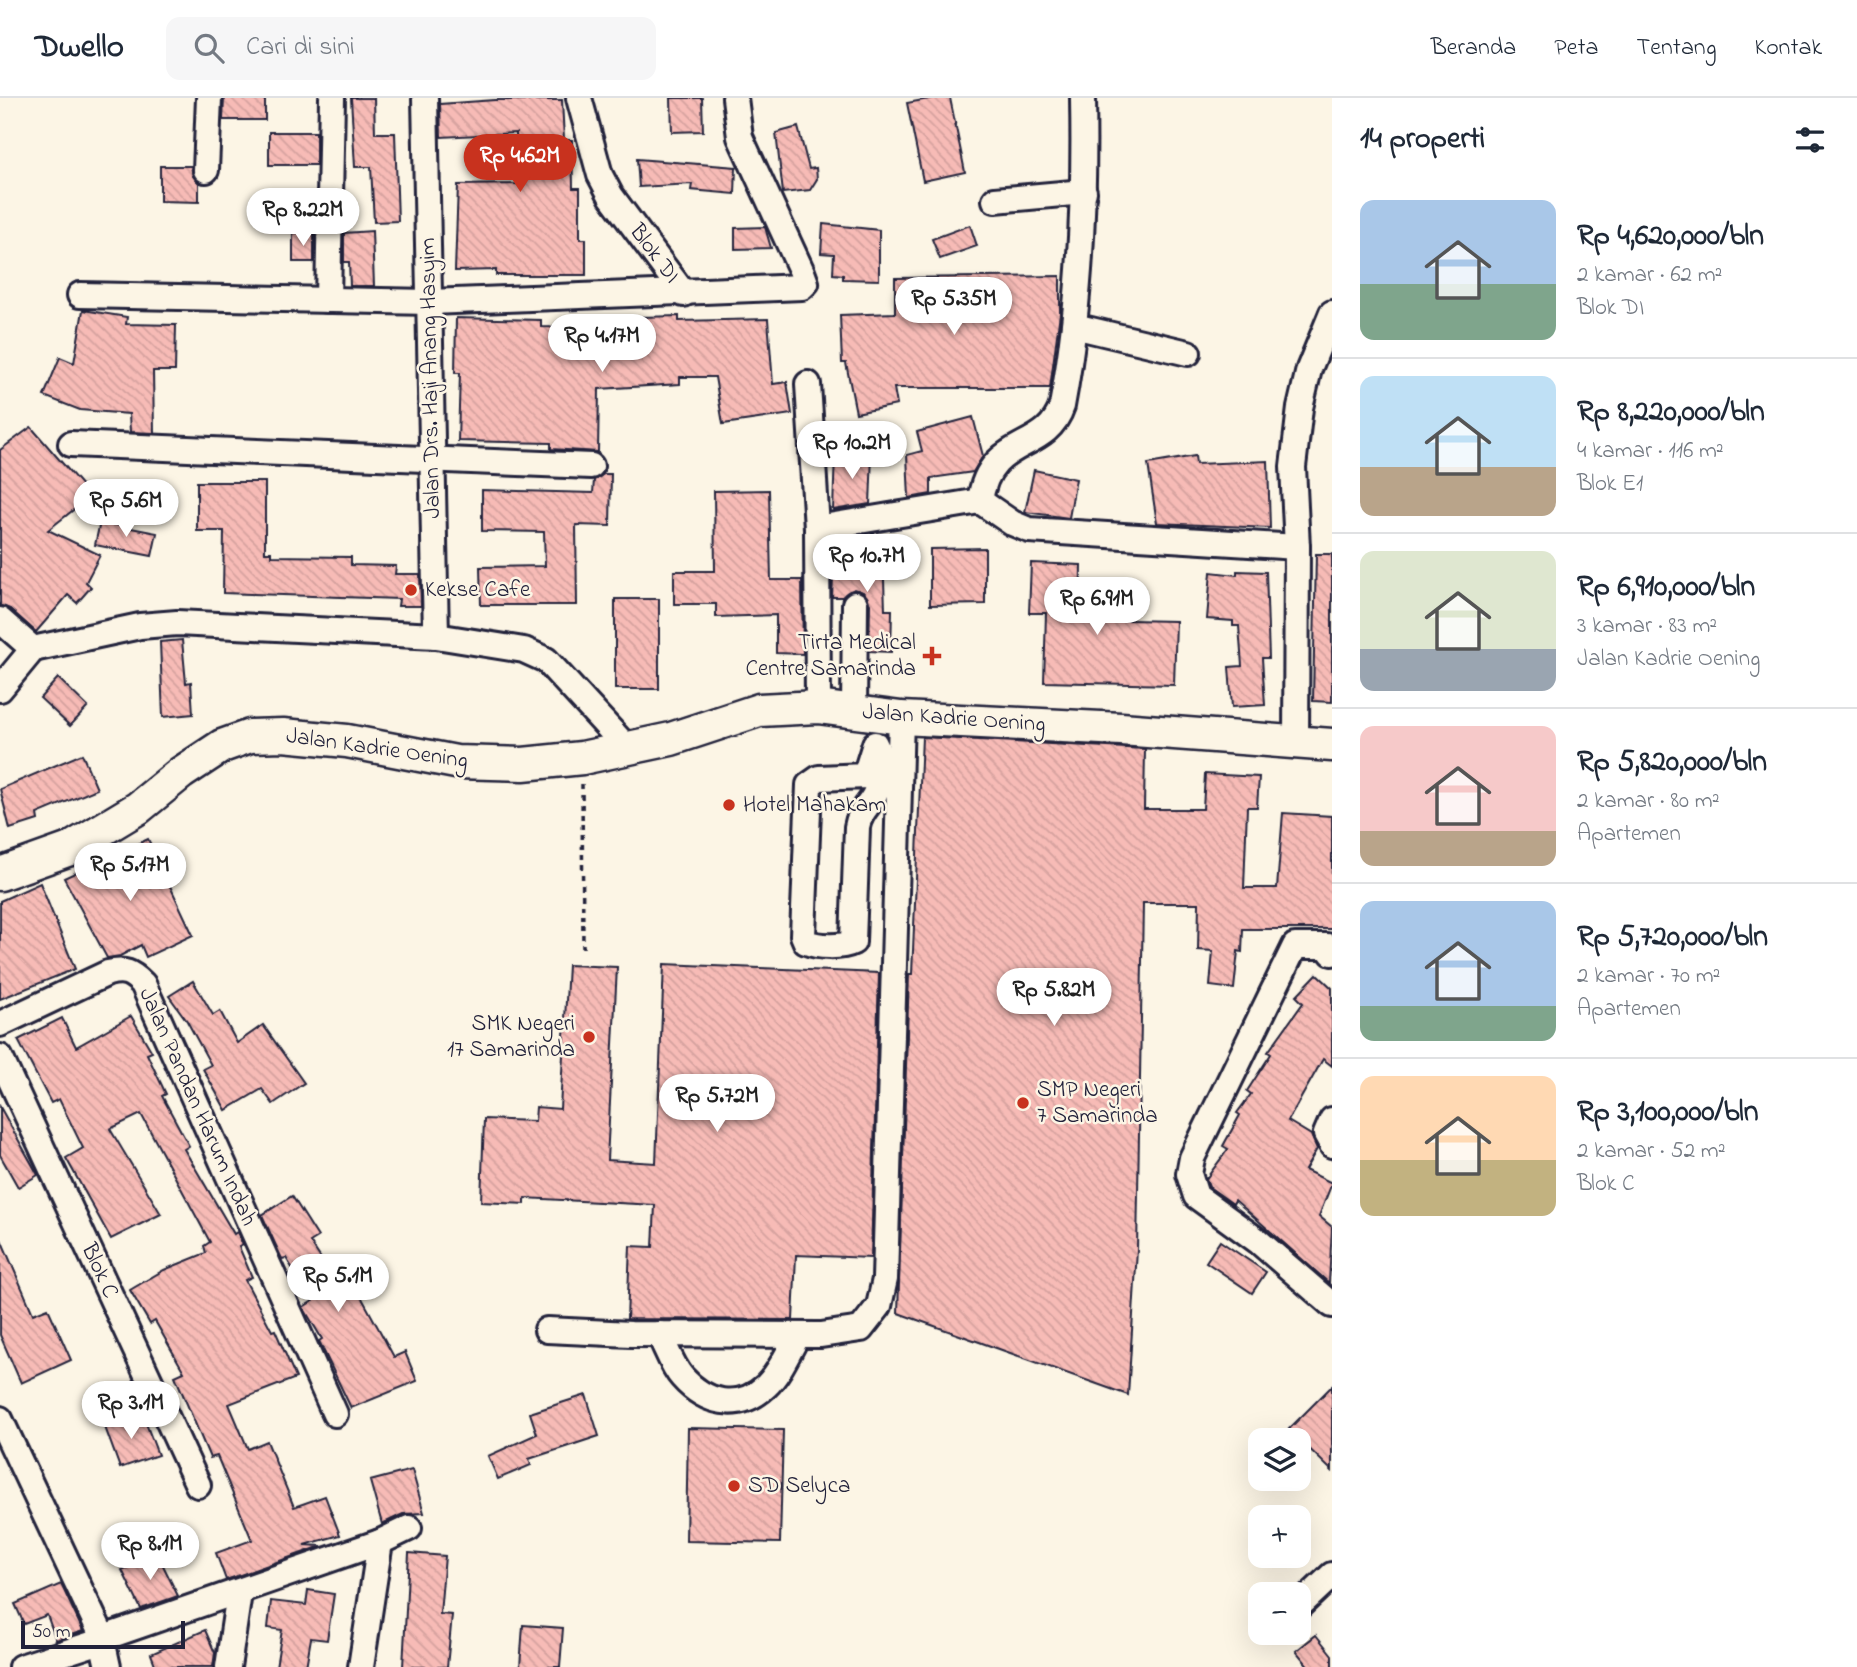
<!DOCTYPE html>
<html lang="id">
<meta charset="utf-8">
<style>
body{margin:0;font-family:"Indie Flower",sans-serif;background:#f6f6f7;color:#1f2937;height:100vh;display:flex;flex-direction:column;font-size:26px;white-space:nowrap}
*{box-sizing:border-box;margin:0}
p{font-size:23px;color:#747a83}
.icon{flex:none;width:38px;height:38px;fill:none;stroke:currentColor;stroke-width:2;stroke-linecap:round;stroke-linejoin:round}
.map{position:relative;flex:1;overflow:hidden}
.drawer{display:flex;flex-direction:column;background:#fff;width:525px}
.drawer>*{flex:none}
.buttons{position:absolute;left:1248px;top:1330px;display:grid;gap:14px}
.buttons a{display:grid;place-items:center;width:63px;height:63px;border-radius:14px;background:#fff;box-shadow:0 7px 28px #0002;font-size:35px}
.scale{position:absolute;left:21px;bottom:18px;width:164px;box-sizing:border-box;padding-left:7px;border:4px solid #22223b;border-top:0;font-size:19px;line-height:24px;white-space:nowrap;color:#22223b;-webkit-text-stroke:5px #fcf5e5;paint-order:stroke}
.price{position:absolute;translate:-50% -60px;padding:0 16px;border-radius:24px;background:#fff;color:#222;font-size:23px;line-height:46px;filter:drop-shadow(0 2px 4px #0008)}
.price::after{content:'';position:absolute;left:50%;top:42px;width:21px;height:16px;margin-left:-10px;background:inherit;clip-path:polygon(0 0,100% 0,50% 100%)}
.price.current{background:#c8321e;color:#fff}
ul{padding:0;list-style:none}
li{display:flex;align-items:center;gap:21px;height:175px;padding:0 28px}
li+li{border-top:2px solid #e0e1e3}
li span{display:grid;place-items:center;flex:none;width:196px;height:140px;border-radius:14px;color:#555}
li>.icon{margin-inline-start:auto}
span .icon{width:84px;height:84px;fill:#fffc;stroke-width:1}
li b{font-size:30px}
h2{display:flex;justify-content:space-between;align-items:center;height:84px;padding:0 28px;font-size:30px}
header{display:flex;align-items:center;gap:42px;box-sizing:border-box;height:98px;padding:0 35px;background:#fff;border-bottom:2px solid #e0e1e3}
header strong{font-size:33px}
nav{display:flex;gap:38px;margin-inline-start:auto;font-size:24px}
.search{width:490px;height:63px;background:#f6f6f7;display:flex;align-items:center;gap:18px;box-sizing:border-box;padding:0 24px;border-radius:14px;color:#747a83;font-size:26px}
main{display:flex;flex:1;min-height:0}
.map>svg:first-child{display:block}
</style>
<header>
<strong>Dwello</strong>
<div class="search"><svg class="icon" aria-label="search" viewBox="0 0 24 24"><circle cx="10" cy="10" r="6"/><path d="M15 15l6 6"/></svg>Cari di sini</div>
<nav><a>Beranda</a><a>Peta</a><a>Tentang</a><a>Kontak</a></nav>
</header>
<main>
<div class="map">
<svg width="1332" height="1569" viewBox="0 0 1332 1569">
<defs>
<pattern id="building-back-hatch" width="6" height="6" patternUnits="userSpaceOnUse" patternTransform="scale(1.75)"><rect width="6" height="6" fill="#f7bbb6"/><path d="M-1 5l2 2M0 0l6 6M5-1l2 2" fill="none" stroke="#d3a09d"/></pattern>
</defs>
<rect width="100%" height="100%" fill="#fcf5e5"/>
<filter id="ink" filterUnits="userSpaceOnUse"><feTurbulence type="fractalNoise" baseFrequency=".0143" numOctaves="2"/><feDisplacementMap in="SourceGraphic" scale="14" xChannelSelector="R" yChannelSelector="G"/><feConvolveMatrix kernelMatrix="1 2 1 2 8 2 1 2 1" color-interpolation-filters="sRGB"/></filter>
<g filter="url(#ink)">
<g fill="url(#building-back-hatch)" stroke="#22223b" stroke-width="2">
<polygon points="224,0 265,0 265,22 223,22"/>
<polygon points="351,0 374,0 375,35 395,35 398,123 374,124 371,69 355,69"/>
<polygon points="671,0 702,0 703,33 672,34"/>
<polygon points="934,0 950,0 965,74 923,83 907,5"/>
<polygon points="495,2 562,2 564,42 572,42 573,90 580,90 580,141 586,141 586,177 496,177 496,172 455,173 458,87 517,86 516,35 441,39 440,6"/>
<polygon points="798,29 809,71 816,70 817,81 810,92 783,95 776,35"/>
<rect x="269" y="34" width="47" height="33"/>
<polygon points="637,61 736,69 735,96 691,92 692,86 639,89"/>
<polygon points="160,68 191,68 193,78 199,85 199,104 160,103"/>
<polygon points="823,126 879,132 879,182 843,181 843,177 833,176 834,156 821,155"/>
<polygon points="970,127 977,148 940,161 932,141"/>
<polygon points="765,129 771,150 735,151 735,130"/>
<polygon points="372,133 374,188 350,188 349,164 344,164 344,135"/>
<rect x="293" y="135" width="21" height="29"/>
<polygon points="1060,178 1060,215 1050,290 894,290 897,307 856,315 846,265 842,265 840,217 895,215 895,180"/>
<polygon points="83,212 127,219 126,226 176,227 175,273 153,273 154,335 130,334 129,316 80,312 44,298 60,259 74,265"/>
<polygon points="679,218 679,223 768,221 773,286 787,284 792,316 723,326 715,279 680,279 680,286 599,291 598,354 551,351 551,345 458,343 460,275 455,275 456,220 541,222 541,229 584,230 640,228 640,219"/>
<polygon points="973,319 983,358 973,374 931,380 931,396 909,400 907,357 922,353 917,334"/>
<polygon points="31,329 91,398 48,432 100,457 86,484 91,489 77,505 68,497 36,534 10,511 0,508 0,352"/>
<polygon points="835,356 872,357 870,406 833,412"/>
<polygon points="1195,358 1196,366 1268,363 1270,430 1157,425 1148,366"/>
<polygon points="1034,372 1076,381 1069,420 1025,414"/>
<polygon points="604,376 611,376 610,428 576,427 577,507 481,507 480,469 545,468 544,434 482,433 482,392 593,395 594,382"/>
<polygon points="197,384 265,384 265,454 271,454 271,458 351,459 351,467 396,468 395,476 420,476 421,508 398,508 399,501 223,495 224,433 197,433"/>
<polygon points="769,392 771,482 802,482 803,556 776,555 776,517 716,519 716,506 674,506 674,473 715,473 714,393"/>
<polygon points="100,424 157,435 152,458 95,447"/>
<polygon points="985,450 985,506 930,507 930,451"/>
<polygon points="869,451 883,451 885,512 892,512 891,554 869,553 870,506 863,494 854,491 842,499 832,499 834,461 869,461"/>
<polygon points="1316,456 1332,456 1332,604 1313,603"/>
<polygon points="1031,465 1081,467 1080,521 1176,523 1174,587 1044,584 1046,515 1029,515"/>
<polygon points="1237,473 1266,474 1269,560 1262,560 1265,607 1232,609 1229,569 1242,568 1239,528 1233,528 1233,523 1207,521 1211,474 1237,477"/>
<rect x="615" y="501" width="44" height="90"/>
<polygon points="182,542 186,585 191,584 193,616 163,619 160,544"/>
<polygon points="58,580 88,609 70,628 40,600"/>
<polygon points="922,639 1145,651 1144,711 1203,711 1205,676 1259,679 1257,709 1247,709 1244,790 1277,790 1283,715 1332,718 1332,831 1243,831 1242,854 1238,853 1234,891 1210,888 1213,853 1198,852 1199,805 1143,805 1137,1152 1128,1297 898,1215 909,876 912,876"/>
<polygon points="82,656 97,691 37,716 38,722 10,731 0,691"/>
<polygon points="148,741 193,837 146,859 141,847 120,858 107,860 64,780"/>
<polygon points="40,785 75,871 0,901 0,803"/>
<polygon points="664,866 879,875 871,1160 796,1157 793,1222 627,1221 630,1148 653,1149 655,1107 525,1100 525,1106 481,1104 484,1021 535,1023 536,1009 560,1011 568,867 617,869 607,1062 656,1065"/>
<polygon points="1317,876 1332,890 1332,968 1323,961 1288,1023 1311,1037 1317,1051 1305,1072 1332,1085 1319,1118 1332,1129 1329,1185 1235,1102 1233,1106 1209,1089 1206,1081 1228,1051 1223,1048 1240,1017 1237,1015 1251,996 1247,993 1271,956 1268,954 1303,905 1296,898"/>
<polygon points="193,883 213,917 220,913 237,945 263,927 304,985 273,1006 262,991 226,1012 203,971 211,967 187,923 169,898"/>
<polygon points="131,918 152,954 147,956 166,996 162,998 189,1048 184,1051 234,1136 237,1134 243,1147 239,1149 252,1179 245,1182 272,1233 275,1232 296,1280 229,1306 248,1351 267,1343 294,1409 325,1398 340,1437 304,1447 322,1448 226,1482 216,1455 252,1442 217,1358 210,1360 175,1278 184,1274 155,1223 150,1226 130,1192 164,1172 206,1155 204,1148 210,1144 141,1016 110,1031 161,1116 111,1141 66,1060 83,1050 59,1001 51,1005 18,942 62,920 76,949"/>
<polygon points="0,1009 38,1077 18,1089 0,1057"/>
<polygon points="292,1098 318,1139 310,1144 339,1188 351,1180 394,1259 405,1254 417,1283 351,1310 319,1243 322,1241 303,1209 313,1203 286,1160 282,1161 262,1117"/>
<polygon points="0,1139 33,1216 48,1210 71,1262 21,1285 0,1237"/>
<polygon points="1220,1143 1266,1174 1252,1195 1206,1164"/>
<polygon points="1332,1288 1332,1373 1289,1331"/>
<polygon points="586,1297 599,1338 529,1361 531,1367 498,1381 488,1358 537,1336 530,1315"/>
<polygon points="142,1315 158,1357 120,1370 105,1329"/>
<polygon points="688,1330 783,1332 780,1445 686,1443"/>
<polygon points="412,1372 424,1415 403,1416 382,1426 370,1383"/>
<polygon points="157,1455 178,1498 141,1511 122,1472"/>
<polygon points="409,1455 445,1458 440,1516 452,1517 447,1569 403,1569"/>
<polygon points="61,1486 83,1533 56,1542 47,1517 24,1526 15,1506"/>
<polygon points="308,1492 334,1496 327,1542 311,1540 306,1569 276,1569 282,1532 268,1530 271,1503 306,1507"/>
<polygon points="523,1527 563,1530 560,1569 520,1569"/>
<polygon points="205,1532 215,1555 213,1569 156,1569 151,1556"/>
<polygon points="1316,1537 1332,1557 1332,1569 1309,1569 1296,1553"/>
</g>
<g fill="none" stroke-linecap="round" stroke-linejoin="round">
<g stroke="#22223b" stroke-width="30">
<g id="minor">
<polyline points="425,0 436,538"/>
<polyline points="579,0 600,77 611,98 684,196"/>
<polyline points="206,72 209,0"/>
<polyline points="995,102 1084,94"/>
<polyline points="80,197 430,204 802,189 806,185 802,174 740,39 735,0"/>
<polyline points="328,202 332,0"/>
<polyline points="1074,228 1188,255"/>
<polyline points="808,286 817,430 818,609"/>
<polyline points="71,346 591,368"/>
<path d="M 980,403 C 989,337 1046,356 1062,308 C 1081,206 1085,104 1083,0"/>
<polyline points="980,403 1012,425 1029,432 1297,449"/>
<polyline points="817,430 980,403"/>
<polyline points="0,522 33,551 140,528 177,525 436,538 524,552 546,562 628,651"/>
<polyline points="0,591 33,551"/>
<polyline points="854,614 855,506"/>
<polyline points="1296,645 1297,449 1293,369 1300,310 1309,271 1332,215"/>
<path d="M 875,646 C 881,656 881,678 877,690 C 874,705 860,710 857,729 L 853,844 C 841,850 818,849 806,844 L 803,837 L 809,687 L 819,680 L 865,678 Z"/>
<polyline points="1332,855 1327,848 1295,848 1192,1060 1189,1076 1196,1098 1258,1143 1332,1207"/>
<path d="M 0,926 L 108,875 C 125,871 131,874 143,886 L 335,1316"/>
<polyline points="0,959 198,1387"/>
<polyline points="1332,1022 1326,1036 1332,1047"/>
<polyline points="547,1232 631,1236 821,1237 861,1231 879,1208 885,1181 901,620"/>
<path d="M 659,1236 C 666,1249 672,1268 682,1279 C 705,1305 738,1314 766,1288 C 779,1276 789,1253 798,1237"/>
<polyline points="0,1321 104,1542 21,1569"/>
<polyline points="380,1444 409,1430"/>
<polyline points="1298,1509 1332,1477"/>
<polyline points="108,1569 103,1546 109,1538 380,1444 361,1569"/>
<polyline points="228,1569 239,1495"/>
</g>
</g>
<g stroke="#22223b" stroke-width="37">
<polyline id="major" points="0,776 70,751 138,710 181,675 222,648 250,638 283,637 347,643 456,664 523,666 582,660 671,641 759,612 818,609 901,620 1121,631 1332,647"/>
</g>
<polyline stroke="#22223b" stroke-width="3.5" stroke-dasharray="5 5" stroke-linecap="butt" points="582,686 583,850"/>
<use href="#minor" stroke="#fcf5e5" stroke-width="24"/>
<use href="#major" stroke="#fcf5e5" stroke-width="32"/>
</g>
</g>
<g fill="#c8321e" stroke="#fcf5e5" stroke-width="2.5">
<circle cx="411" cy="492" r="7"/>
<path d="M928.5 547.5h7v7h7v7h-7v7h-7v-7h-7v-7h7z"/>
<circle cx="729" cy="707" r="7"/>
<circle cx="589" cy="939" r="7"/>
<circle cx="1023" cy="1005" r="7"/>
<circle cx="734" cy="1388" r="7"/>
</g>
<g text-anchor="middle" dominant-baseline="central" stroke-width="5" stroke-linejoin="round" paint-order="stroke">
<g font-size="23" fill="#22223b" stroke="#fcf5e5">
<text transform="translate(654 156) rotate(53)">Blok DI</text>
<text transform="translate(431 280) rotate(-91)">Jalan Drs. Haji Anang Hasyim</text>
<text transform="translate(954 621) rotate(4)">Jalan Kadrie Oening</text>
<text transform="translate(377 651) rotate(8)">Jalan Kadrie Oening</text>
<text transform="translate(197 1009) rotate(66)">Jalan Pandan Harum Indah</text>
<text transform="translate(99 1173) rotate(65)">Blok C</text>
</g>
<g font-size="23" fill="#22223b" stroke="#fcf5e5" text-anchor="start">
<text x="425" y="492">Kekse Cafe</text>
<text x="916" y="545" text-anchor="end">Tirta Medical<tspan x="916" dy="26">Centre Samarinda</tspan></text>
<text x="743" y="707">Hotel Mahakam</text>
<text x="575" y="926" text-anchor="end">SMK Negeri<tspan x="575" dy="26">17 Samarinda</tspan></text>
<text x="1037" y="992">SMP Negeri<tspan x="1037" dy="26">7 Samarinda</tspan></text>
<text x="748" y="1388">SD Selyca</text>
</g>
</g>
</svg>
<div class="buttons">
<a><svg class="icon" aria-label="layers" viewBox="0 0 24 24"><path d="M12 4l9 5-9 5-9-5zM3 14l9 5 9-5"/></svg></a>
<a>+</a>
<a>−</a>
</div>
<div class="scale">50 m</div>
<b class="price current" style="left:520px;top:96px">Rp 4.62M</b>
<b class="price" style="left:303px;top:150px">Rp 8.22M</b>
<b class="price" style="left:954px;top:239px">Rp 5.35M</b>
<b class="price" style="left:602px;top:276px">Rp 4.17M</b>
<b class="price" style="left:852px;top:383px">Rp 10.2M</b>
<b class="price" style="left:126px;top:441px">Rp 5.6M</b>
<b class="price" style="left:867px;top:496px">Rp 10.7M</b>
<b class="price" style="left:1097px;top:539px">Rp 6.91M</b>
<b class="price" style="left:130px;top:805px">Rp 5.17M</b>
<b class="price" style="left:1054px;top:930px">Rp 5.82M</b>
<b class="price" style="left:717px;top:1036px">Rp 5.72M</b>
<b class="price" style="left:338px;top:1216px">Rp 5.1M</b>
<b class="price" style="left:131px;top:1343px">Rp 3.1M</b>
<b class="price" style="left:150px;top:1484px">Rp 8.1M</b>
</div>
<section class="drawer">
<h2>14 properti<svg class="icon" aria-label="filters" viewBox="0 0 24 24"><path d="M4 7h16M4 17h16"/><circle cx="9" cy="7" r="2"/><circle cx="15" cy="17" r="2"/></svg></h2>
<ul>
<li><span style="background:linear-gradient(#a9c7e8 60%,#7fa58c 0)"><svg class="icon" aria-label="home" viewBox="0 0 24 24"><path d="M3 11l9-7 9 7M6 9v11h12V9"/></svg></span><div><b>Rp 4,620,000/bln</b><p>2 kamar · 62 m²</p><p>Blok DI</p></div></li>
<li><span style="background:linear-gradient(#bfe0f5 65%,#b9a48a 0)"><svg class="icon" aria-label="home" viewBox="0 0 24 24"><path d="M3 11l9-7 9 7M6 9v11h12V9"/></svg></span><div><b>Rp 8,220,000/bln</b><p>4 kamar · 116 m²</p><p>Blok E1</p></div></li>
<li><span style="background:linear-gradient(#dfe7d0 70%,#9aa5b1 0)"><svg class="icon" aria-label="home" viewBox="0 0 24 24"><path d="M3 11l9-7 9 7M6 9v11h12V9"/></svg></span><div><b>Rp 6,910,000/bln</b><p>3 kamar · 83 m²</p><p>Jalan Kadrie Oening</p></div></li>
<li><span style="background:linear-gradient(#f6c9c9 75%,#b9a48a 0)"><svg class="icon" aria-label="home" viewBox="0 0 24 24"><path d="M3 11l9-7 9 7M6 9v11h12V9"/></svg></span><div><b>Rp 5,820,000/bln</b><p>2 kamar · 80 m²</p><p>Apartemen</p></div></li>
<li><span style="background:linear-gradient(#a9c7e8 75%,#7fa58c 0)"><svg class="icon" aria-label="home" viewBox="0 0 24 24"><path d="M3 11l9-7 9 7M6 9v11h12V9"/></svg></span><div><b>Rp 5,720,000/bln</b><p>2 kamar · 70 m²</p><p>Apartemen</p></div></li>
<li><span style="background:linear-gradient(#ffd9b3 60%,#c2b280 0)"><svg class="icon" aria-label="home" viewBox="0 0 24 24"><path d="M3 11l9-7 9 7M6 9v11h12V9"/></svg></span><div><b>Rp 3,100,000/bln</b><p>2 kamar · 52 m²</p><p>Blok C</p></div></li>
</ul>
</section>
</main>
